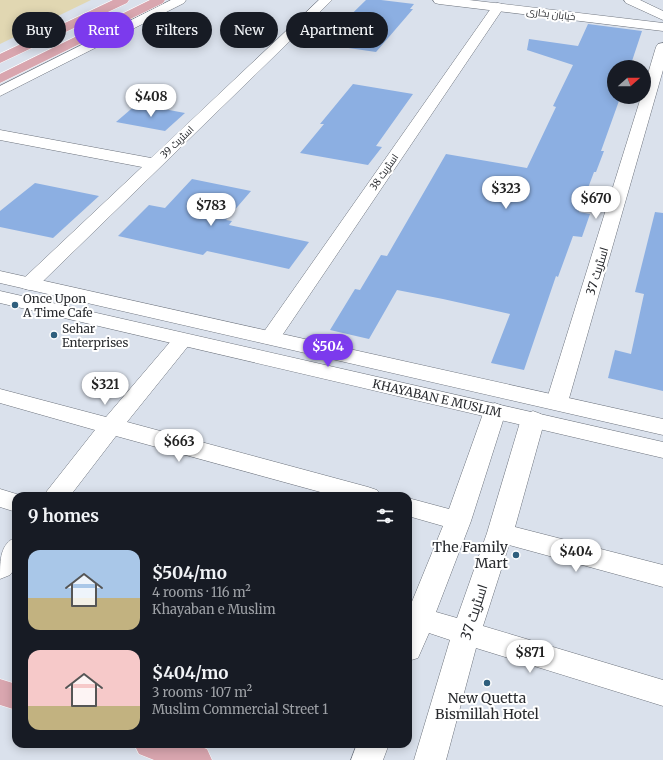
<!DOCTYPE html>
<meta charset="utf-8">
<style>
body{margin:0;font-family:Merriweather,Cairo,serif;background:#242831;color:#f1f3f6;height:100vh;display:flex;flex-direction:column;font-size:15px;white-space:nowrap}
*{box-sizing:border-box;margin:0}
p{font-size:13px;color:#9ea1a6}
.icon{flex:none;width:22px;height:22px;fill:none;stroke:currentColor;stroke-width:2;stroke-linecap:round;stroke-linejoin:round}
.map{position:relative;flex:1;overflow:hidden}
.details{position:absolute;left:12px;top:492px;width:400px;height:256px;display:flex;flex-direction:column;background:#171b24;border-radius:12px;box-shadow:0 2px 10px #0003}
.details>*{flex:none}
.hud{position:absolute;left:12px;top:12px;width:400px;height:36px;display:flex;gap:8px}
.needle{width:26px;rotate:69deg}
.tools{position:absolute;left:607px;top:60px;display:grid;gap:8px}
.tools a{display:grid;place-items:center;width:44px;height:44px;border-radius:50%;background:#171b24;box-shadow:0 2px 10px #0003;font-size:20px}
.price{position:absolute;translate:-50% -34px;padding:0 9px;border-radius:14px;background:#fff;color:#222;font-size:13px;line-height:26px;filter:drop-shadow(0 1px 2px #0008)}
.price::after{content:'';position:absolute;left:50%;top:24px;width:12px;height:9px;margin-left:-6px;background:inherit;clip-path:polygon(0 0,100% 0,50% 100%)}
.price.current{background:#7c3aed;color:#fff}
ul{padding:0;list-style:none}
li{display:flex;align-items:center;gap:12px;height:100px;padding:0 16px}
li span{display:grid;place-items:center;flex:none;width:112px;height:80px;border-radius:12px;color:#555}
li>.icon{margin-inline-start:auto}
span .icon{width:48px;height:48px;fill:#fffc;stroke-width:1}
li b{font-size:17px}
h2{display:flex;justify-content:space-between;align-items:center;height:48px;padding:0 16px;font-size:17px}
.tag{padding:0 14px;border-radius:18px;background:#171b24;box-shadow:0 2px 10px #0003;font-size:14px;line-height:36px}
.tag.current{background:#7c3aed;color:#fff}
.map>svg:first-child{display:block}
</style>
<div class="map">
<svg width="663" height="760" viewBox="0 0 663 760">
<rect width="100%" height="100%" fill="#dae1ec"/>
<polygon fill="#e1d7b2" points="0,0 91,0 0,44"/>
<g fill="#8cafe2">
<polygon points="366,0 381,0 414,4 410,9 413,9 376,52 321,44"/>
<polygon points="588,24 642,31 630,67 614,67 614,97 620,98 601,151 604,151 596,172 594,172 579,212 590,214 582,237 573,236 558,277 556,276 524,370 491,363 510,314 443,299 397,290 369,339 330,330 355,289 360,290 381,255 387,256 446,154 527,168 556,107 553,106 573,65 527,50 529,39 578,46"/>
<polygon points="353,84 413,94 376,146 382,147 368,165 300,153 324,124 320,124"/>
<polygon points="137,104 185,113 165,131 116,122"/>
<polygon points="192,179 251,191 226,220 232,221 229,225 309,242 289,269 207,251 203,255 118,236 149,205 165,208"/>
<polygon points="35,183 99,196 53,238 0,227 0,211"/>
<polygon points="655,212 663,213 663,391 608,378 615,350 631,354 644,294 635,292"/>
</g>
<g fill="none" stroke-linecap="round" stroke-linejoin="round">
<g stroke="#6d737d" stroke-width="1">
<g id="minor">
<polygon points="171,0 186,0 184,3 0,96 0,86"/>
<polygon points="319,0 332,0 36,288 29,290 22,288 19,284 22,280 142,167 0,140 0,130 151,158"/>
<polygon points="624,0 640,0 663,11 663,20 626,3"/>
<polygon points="498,3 502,4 504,7 277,343 270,344 263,343 260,338 263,333 494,4"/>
<polygon points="663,43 663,70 568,402 565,407 557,409 549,407 546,402 641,97 644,97 644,87 656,47 658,44"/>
<polygon points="183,334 190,335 193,340 127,422 368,487 377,490 381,496 335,496 116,436 70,496 43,496 95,430 0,403 0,389 106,417 176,335"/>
<polygon points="495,403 503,406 506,411 471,521 436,612 457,618 487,533 521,419 525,414 533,411 541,414 545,419 515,527 663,565 663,587 509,545 483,626 663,680 663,706 476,648 446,760 414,760 450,640 429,633 418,658 408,661 408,603 411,604 443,526 408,516 408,498 449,509 484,411 487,406"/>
<polygon points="0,489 23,496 16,496 16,512 0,507"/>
<path d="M 16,537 L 16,567 L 10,575 L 0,579 C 0,559 0,544 16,537 Z"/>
<polygon points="357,744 389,744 383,760 351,760"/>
</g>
</g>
<g stroke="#6d737d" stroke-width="1">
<g id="tertiary">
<polygon points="433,0 469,0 663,23 663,31 439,4 435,3"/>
<polygon points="0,271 663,419 663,435 0,283"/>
<polygon points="0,291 663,442 663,458 0,303"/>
</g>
</g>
<g stroke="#fff" stroke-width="1">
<g id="primary">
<polygon points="113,0 129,0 127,3 0,63 0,54"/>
<polygon points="150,0 165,0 163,3 0,83 0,74"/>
<polygon points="0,679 16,684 16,710 0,705"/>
<polygon points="134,744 193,744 207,749 212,760 154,760 139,754"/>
</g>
</g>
<use href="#minor" fill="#fff" fill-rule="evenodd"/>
<use href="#tertiary" fill="#fff" fill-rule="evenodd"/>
<use href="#primary" fill="#d9a6af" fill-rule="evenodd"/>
</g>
<g fill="#2f5f7d" stroke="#fff" stroke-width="1.5">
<circle cx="15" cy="305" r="4"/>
<circle cx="54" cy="335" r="4"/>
<circle cx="516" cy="555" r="4"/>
<circle cx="487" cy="683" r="4"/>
</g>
<g text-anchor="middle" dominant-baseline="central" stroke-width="4" stroke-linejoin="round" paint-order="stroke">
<g font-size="10" fill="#292b2f" stroke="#fff">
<text transform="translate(551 14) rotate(7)">خیابان بخاری</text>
<text transform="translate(177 142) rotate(-44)">اسٹریٹ 39</text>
<text transform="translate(384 172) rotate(-55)">اسٹریٹ 38</text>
</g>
<g font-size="12" fill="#292b2f" stroke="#fff">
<text transform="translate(597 271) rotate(-73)">اسٹریٹ 37</text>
<text transform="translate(437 398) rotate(13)">KHAYABAN E MUSLIM</text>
</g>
<g font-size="12" fill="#292b2f" stroke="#fff" text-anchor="start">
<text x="23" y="298">Once Upon<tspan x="23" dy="14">A Time Cafe</tspan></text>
<text x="62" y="328">Sehar<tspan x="62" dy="14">Enterprises</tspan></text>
</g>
<g font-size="14" fill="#292b2f" stroke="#fff" text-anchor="end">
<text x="508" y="547">The Family<tspan x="508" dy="16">Mart</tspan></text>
<text x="487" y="698" text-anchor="middle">New Quetta<tspan x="487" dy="16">Bismillah Hotel</tspan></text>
</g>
<g font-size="14" fill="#292b2f" stroke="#fff">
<text transform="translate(474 612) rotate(-72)">اسٹریٹ 37</text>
</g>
</g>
</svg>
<div class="tools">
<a><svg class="needle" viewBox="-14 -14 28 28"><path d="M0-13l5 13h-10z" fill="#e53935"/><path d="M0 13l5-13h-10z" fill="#9ea1a6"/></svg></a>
</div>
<b class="price" style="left:151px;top:118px">$408</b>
<b class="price" style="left:506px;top:210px">$323</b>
<b class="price" style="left:596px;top:220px">$670</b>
<b class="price" style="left:211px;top:227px">$783</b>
<b class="price current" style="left:328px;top:368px">$504</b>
<b class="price" style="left:105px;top:406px">$321</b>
<b class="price" style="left:179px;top:463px">$663</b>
<b class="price" style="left:576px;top:573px">$404</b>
<b class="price" style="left:530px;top:674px">$871</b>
<div class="hud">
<a class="tag">Buy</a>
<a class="tag current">Rent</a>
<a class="tag">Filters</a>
<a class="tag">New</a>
<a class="tag">Apartment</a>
</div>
<section class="details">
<h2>9 homes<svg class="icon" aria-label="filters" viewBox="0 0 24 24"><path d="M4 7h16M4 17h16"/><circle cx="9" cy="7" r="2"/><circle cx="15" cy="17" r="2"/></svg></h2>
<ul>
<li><span style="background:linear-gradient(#a9c7e8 60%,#c2b280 0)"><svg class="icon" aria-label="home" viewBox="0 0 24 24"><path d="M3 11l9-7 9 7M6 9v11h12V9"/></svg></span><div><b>$504/mo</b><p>4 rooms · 116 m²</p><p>Khayaban e Muslim</p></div></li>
<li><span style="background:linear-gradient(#f6c9c9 70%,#c2b280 0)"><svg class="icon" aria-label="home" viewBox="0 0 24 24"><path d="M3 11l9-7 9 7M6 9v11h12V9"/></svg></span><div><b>$404/mo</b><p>3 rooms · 107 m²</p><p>Muslim Commercial Street 1</p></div></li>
</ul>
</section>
</div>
